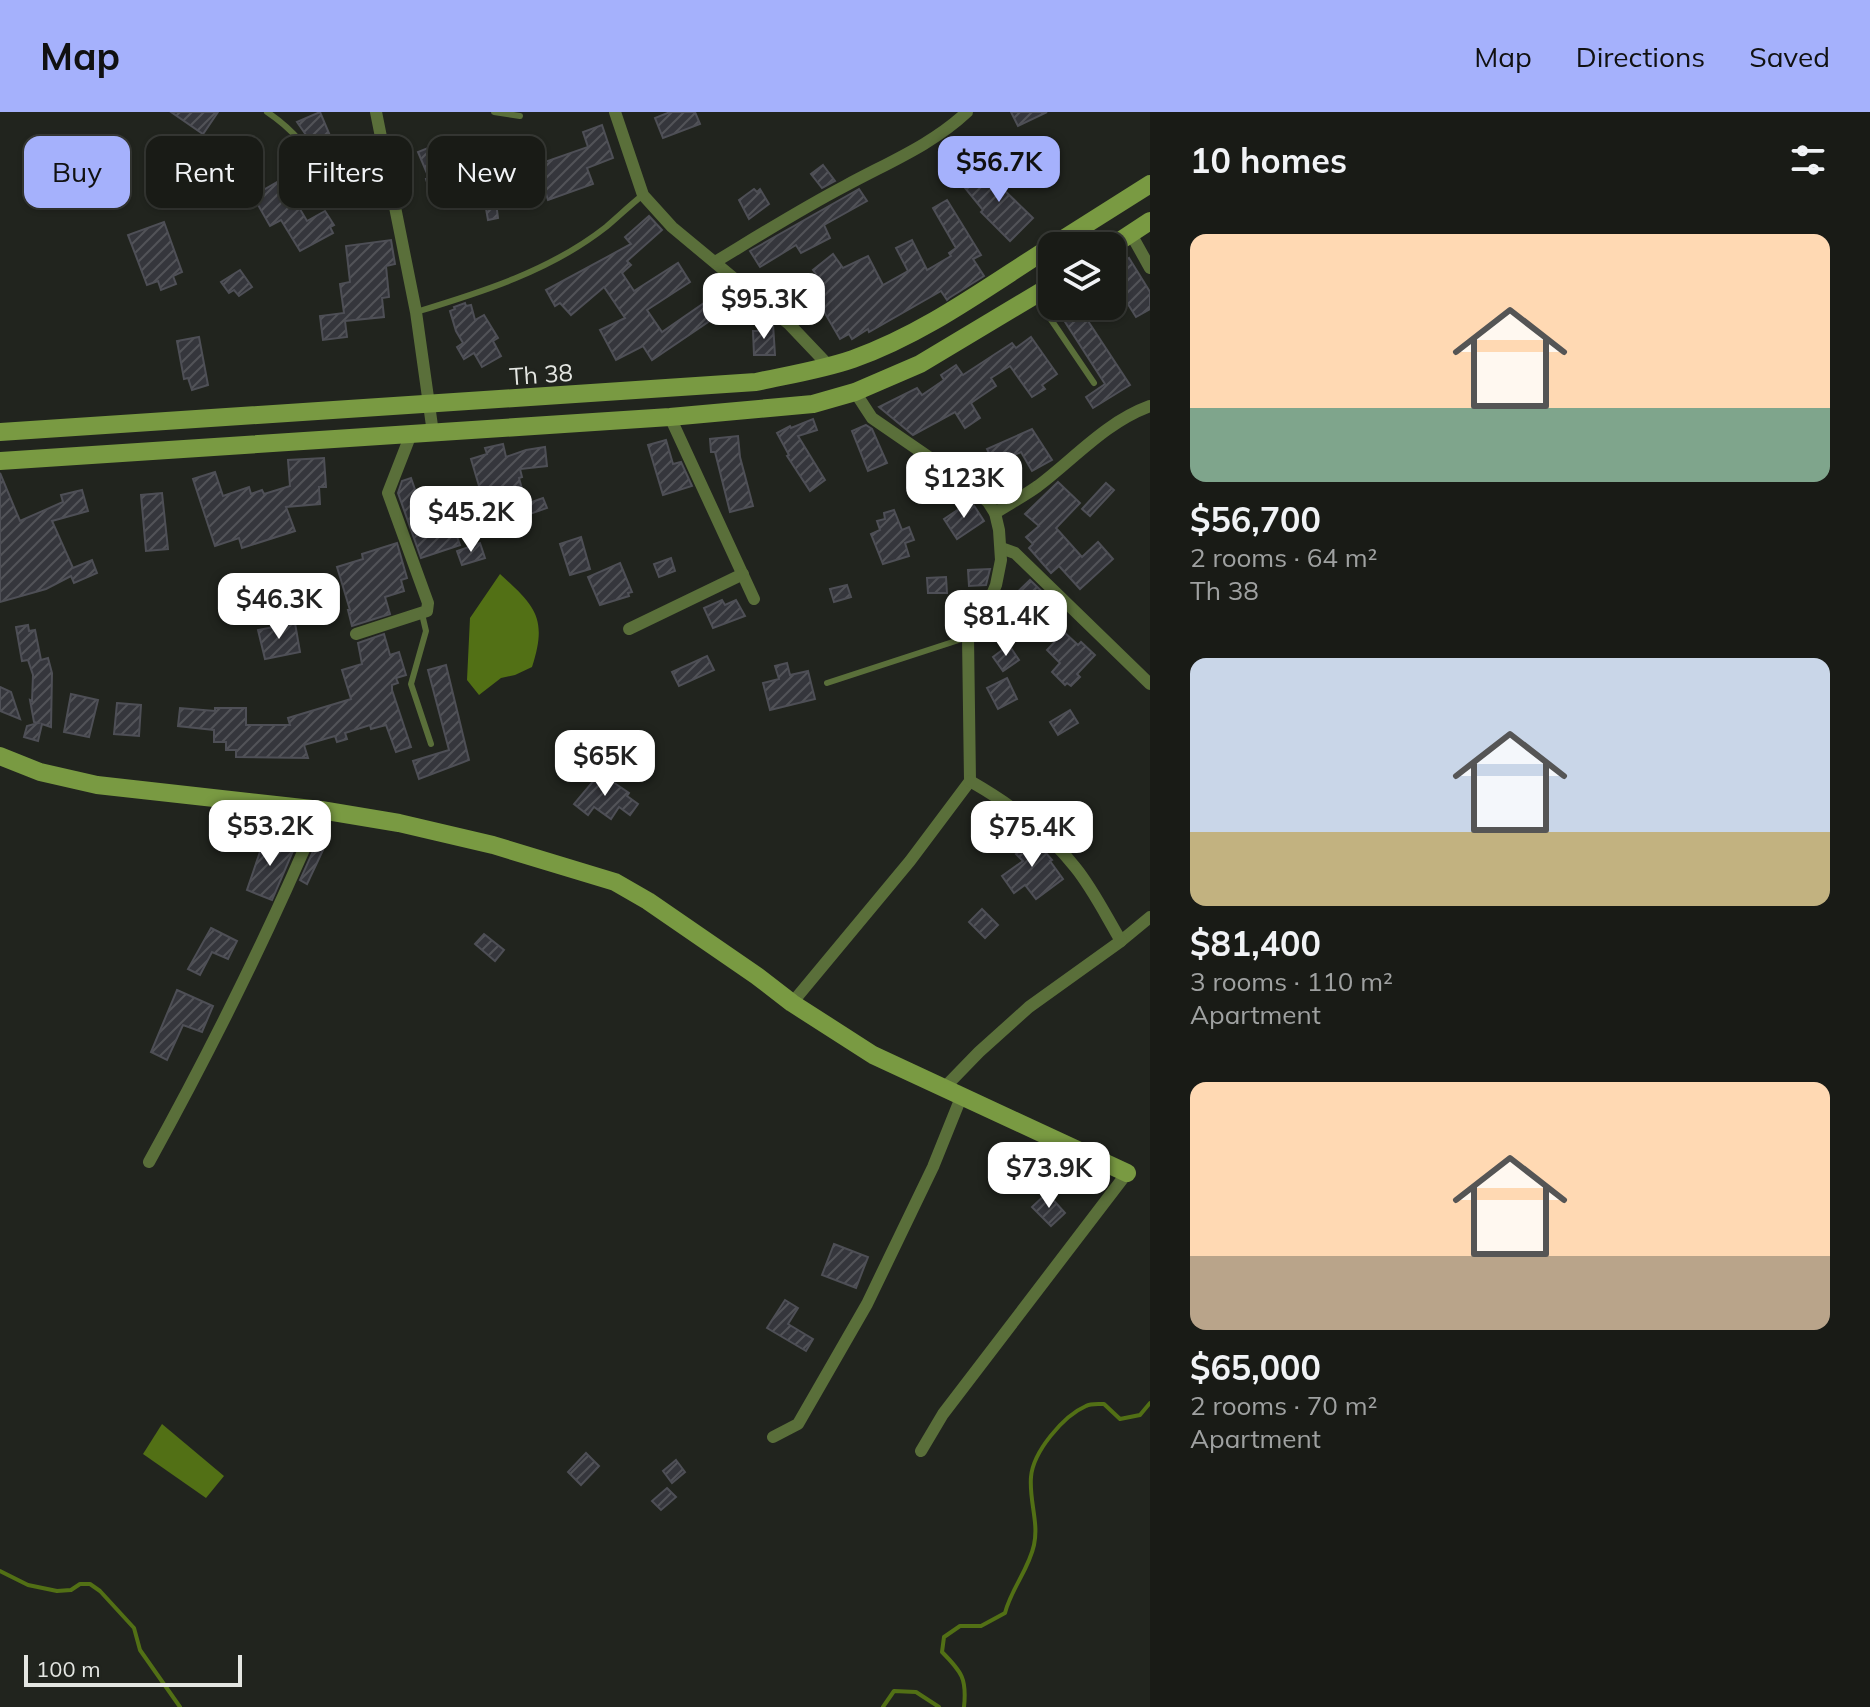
<!DOCTYPE html>
<meta charset="utf-8">
<style>
body{margin:0;font-family:Mulish,sans-serif;background:#22241f;color:#f1f3f6;height:100vh;display:flex;flex-direction:column;font-size:30px;white-space:nowrap}
*{box-sizing:border-box;margin:0}
p{font-size:26px;color:#9fa1a1}
.icon{flex:none;width:44px;height:44px;fill:none;stroke:currentColor;stroke-width:2;stroke-linecap:round;stroke-linejoin:round}
.map{position:relative;flex:1;overflow:hidden}
.sheet{display:flex;flex-direction:column;background:#191b16;width:720px}
.sheet>*{flex:none}
.banner{position:absolute;left:24px;top:24px;width:760px;height:72px;display:flex;gap:16px}
.buttons{position:absolute;left:1038px;top:120px;display:grid;gap:16px}
.buttons a{display:grid;place-items:center;width:88px;height:88px;border-radius:16px;background:#191b16;box-shadow:0 2px 6px #0004,0 0 0 2px #373935;font-size:40px}
.scale{position:absolute;left:24px;bottom:20px;width:218px;box-sizing:border-box;padding-left:8px;border:4px solid #e4e6e2;border-top:0;font-size:22px;line-height:28px;white-space:nowrap;color:#e4e6e2;-webkit-text-stroke:6px #21241e;paint-order:stroke}
.price{position:absolute;translate:-50% -68px;padding:0 18px;border-radius:16px;background:#fff;color:#222;font-size:26px;line-height:52px;filter:drop-shadow(0 2px 4px #0008)}
.price::after{content:'';position:absolute;left:50%;top:48px;width:24px;height:18px;margin-left:-12px;background:inherit;clip-path:polygon(0 0,100% 0,50% 100%)}
.price.active{background:#a5b1fc;color:#111}
ul{padding:0;list-style:none}
li{display:grid;align-content:center;gap:16px;height:424px;padding:0 40px}
li span{display:grid;place-items:center;height:248px;border-radius:16px;color:#555}
li>.icon{margin-inline-start:auto}
span .icon{width:144px;height:144px;fill:#fffc;stroke-width:1}
li b{font-size:34px}
h2{display:flex;justify-content:space-between;align-items:center;height:96px;padding:0 40px;font-size:34px}
.pill{padding:0 28px;border-radius:16px;background:#191b16;box-shadow:0 2px 6px #0004,0 0 0 2px #373935;font-size:28px;line-height:72px}
.pill.active{background:#a5b1fc;color:#111}
header{display:flex;align-items:center;gap:48px;box-sizing:border-box;height:112px;padding:0 40px;background:#a5b1fc;color:#111}
header strong{font-size:38px}
nav{display:flex;gap:44px;margin-inline-start:auto;font-size:28px}
main{display:flex;flex:1;min-height:0}
.map>svg:first-child{display:block}
</style>
<header>
<strong>Map</strong>
<nav><a>Map</a><a>Directions</a><a>Saved</a></nav>
</header>
<main>
<div class="map">
<svg width="1150" height="1595" viewBox="0 0 1150 1595">
<defs>
<pattern id="building-hatch" width="6" height="6" patternUnits="userSpaceOnUse" patternTransform="scale(2)"><rect width="6" height="6" fill="#35363c"/><path d="M-1 1l2-2M0 6l6-6M5 7l2-2" fill="none" stroke="#525358"/></pattern>
</defs>
<rect width="100%" height="100%" fill="#21241e"/>
<g fill="#527015">
<path d="M 500,462 C 535,494 548,506 532,555 L 515,563 L 501,566 L 479,583 L 467,568 L 470,506 Z"/>
<polygon points="162,1312 224,1364 206,1386 143,1342"/>
</g>
<g fill="none" stroke-linecap="round" stroke-linejoin="round">
<g stroke="#527015" stroke-width="4">
<polyline points="0,1459 28,1473 57,1479 71,1478 80,1472 90,1472 100,1479 134,1516 140,1538 180,1595"/>
<polyline points="883,1595 894,1579 916,1580 939,1595"/>
<path d="M 964,1595 C 967,1567 962,1560 942,1540 L 944,1525 L 960,1514 L 981,1514 L 1005,1501 C 1011,1477 1029,1457 1034,1433 C 1039,1410 1029,1389 1031,1365 C 1033,1340 1063,1304 1086,1294 C 1091,1291 1099,1292 1104,1292 L 1120,1307 L 1140,1303 L 1150,1291"/>
</g>
</g>
<g fill="url(#building-hatch)" stroke="#4e4f56" stroke-width="2">
<polygon points="171,0 218,0 203,22"/>
<polygon points="320,0 336,38 356,35 360,55 335,59 334,54 329,56 297,10"/>
<polygon points="670,0 695,0 700,12 663,26 655,6"/>
<polygon points="1011,0 1047,0 1018,14"/>
<polygon points="602,13 613,46 587,56 593,72 548,88 543,72 514,82 503,49 520,43 525,57 588,35 583,20"/>
<polygon points="438,32 443,45 439,47 450,82 432,87 426,67 429,66 418,40"/>
<polygon points="823,53 835,69 822,76 811,62"/>
<polygon points="994,55 1007,72 1002,76 1033,106 1010,129 981,100 983,98 965,76"/>
<polygon points="293,61 304,82 294,87 307,109 325,99 334,113 330,115 333,121 300,139 281,108 270,114 253,84"/>
<polygon points="374,66 379,88 342,95 337,71"/>
<polygon points="754,77 757,80 760,77 769,92 749,107 739,88"/>
<polygon points="859,77 867,89 824,113 830,126 801,141 796,133 760,155 750,139"/>
<polygon points="495,83 498,106 488,108 484,85"/>
<polygon points="947,88 981,143 973,147 984,164 949,186 947,188 941,179 869,220 868,217 852,227 849,222 840,227 819,191 810,200 794,184 816,162 813,158 833,142 843,156 868,144 883,173 908,159 896,136 912,128 927,158 951,144 949,141 956,136 933,96"/>
<polygon points="649,104 662,118 627,149 631,153 622,161 634,179 678,151 690,170 647,198 662,220 707,189 717,204 652,248 643,234 616,248 600,218 625,206 604,175 571,203 560,191 555,194 546,178 631,132 625,125"/>
<polygon points="164,110 182,160 173,164 176,172 161,178 158,169 147,173 128,123"/>
<polygon points="391,128 395,152 386,154 389,185 382,186 384,205 345,209 347,225 323,228 320,204 344,201 340,172 350,170 346,134"/>
<polygon points="1129,146 1150,180 1150,197 1136,205 1121,181 1112,189 1112,157"/>
<polygon points="240,158 252,175 239,184 234,178 229,181 221,170"/>
<polygon points="465,191 466,194 471,193 475,208 484,203 498,226 493,229 501,244 482,255 474,241 464,247 457,235 463,231 456,219 450,199 455,197 454,195"/>
<polygon points="1065,194 1106,194 1088,209 1130,273 1093,296 1086,285 1105,272 1058,199"/>
<polygon points="761,212 773,212 775,243 754,243 753,219 761,219"/>
<polygon points="199,225 208,273 192,278 188,266 184,267 177,229"/>
<polygon points="1031,225 1057,262 1042,273 1045,277 1032,285 1010,254 991,266 996,274 971,291 980,306 965,316 955,300 913,323 879,295 917,276 922,283 944,268 941,263 956,253 963,263 1012,231 1016,236"/>
<polygon points="813,307 817,318 798,324 825,368 810,379 787,344 789,343 777,321 790,314 791,316"/>
<polygon points="866,313 872,317 887,351 868,359 852,319"/>
<polygon points="1032,317 1052,348 1032,359 1021,340 994,352 987,337"/>
<polygon points="738,324 740,345 753,394 730,400 715,340 711,340 710,327"/>
<polygon points="666,328 673,352 681,350 692,374 663,383 648,333"/>
<polygon points="503,332 506,345 526,338 545,335 547,354 520,357 522,365 519,366 526,392 543,386 547,396 507,410 497,380 482,384 471,347 487,342 485,336"/>
<polygon points="324,346 326,375 319,375 320,392 286,395 295,419 242,436 239,426 215,434 193,367 215,360 223,384 249,375 251,382 262,378 264,382 290,374 288,348"/>
<polygon points="0,361 20,409 63,390 61,383 82,378 88,399 52,409 73,456 92,448 97,461 74,471 71,464 46,477 0,490"/>
<polygon points="411,366 425,406 448,398 460,433 421,446 398,381 402,369"/>
<polygon points="1058,370 1080,391 1056,416 1082,445 1098,430 1113,447 1080,477 1059,454 1051,461 1029,436 1033,432 1026,425 1039,414 1025,402"/>
<polygon points="1106,371 1114,378 1090,404 1082,397"/>
<polygon points="162,381 168,437 146,439 141,383"/>
<polygon points="971,389 984,409 957,427 944,407"/>
<polygon points="894,398 902,418 909,415 914,428 905,431 909,444 883,452 871,422 880,418 877,409 885,407 884,401"/>
<polygon points="581,425 590,457 570,463 560,432"/>
<polygon points="397,431 407,466 401,468 404,479 385,485 390,502 352,514 348,498 350,498 337,455 363,447 362,442"/>
<polygon points="480,431 485,446 462,453 457,439"/>
<polygon points="671,446 675,459 659,465 654,452"/>
<polygon points="620,451 632,480 628,481 629,484 600,493 588,465"/>
<polygon points="990,457 986,473 969,474 968,458"/>
<polygon points="946,465 947,481 928,481 927,466"/>
<polygon points="1030,468 1055,492 1031,513 1008,489"/>
<polygon points="847,473 851,485 834,490 830,477"/>
<polygon points="722,488 725,493 736,488 745,504 713,516 704,496"/>
<polygon points="295,511 300,540 265,547 258,518"/>
<polygon points="28,513 29,519 35,518 41,548 48,546 52,561 51,615 42,612 38,629 24,625 27,614 38,611 34,610 30,588 32,589 33,563 28,548 22,549 16,515"/>
<polygon points="1064,520 1078,533 1081,530 1095,543 1077,562 1080,565 1071,574 1067,571 1065,573 1052,560 1060,551 1047,538"/>
<polygon points="384,522 390,543 399,540 406,563 396,566 398,571 392,573 392,578 411,635 396,640 386,613 371,617 370,613 345,621 347,627 337,630 335,624 304,633 308,646 236,645 236,638 226,638 226,630 214,630 214,618 178,614 180,596 215,599 215,596 246,596 246,613 290,613 288,606 351,587 342,558 362,552 358,531"/>
<polygon points="1009,533 1019,548 1003,559 993,545"/>
<polygon points="707,544 714,558 679,574 672,560"/>
<polygon points="787,551 790,563 808,559 815,587 770,598 763,571 779,567 775,554"/>
<polygon points="446,553 469,648 419,667 413,649 449,638 428,558"/>
<polygon points="1007,566 1017,587 998,597 987,576"/>
<polygon points="0,575 11,580 20,607 0,599"/>
<polygon points="71,582 98,588 89,625 64,620"/>
<polygon points="117,591 141,593 139,624 114,622"/>
<polygon points="1070,598 1078,611 1058,623 1050,610"/>
<polygon points="600,661 629,681 627,684 638,692 630,703 619,695 611,707 594,695 588,703 574,692"/>
<polygon points="1027,719 1052,748 1050,749 1063,767 1036,787 1025,773 1014,781 1002,764 1023,749 1016,742 1022,737 1015,728"/>
<polygon points="277,723 288,728 285,736 293,739 272,788 247,778 264,728 273,732"/>
<polygon points="315,735 323,738 307,772 300,768"/>
<polygon points="982,797 998,813 985,826 969,810"/>
<polygon points="211,816 237,829 228,847 212,840 200,863 188,857"/>
<polygon points="484,822 504,838 495,849 475,832"/>
<polygon points="177,878 213,894 202,920 183,913 167,948 151,940"/>
<polygon points="1047,1081 1065,1101 1051,1114 1032,1095"/>
<polygon points="834,1132 868,1145 856,1176 822,1163"/>
<polygon points="785,1188 798,1196 788,1212 813,1227 806,1239 767,1216"/>
<polygon points="586,1341 599,1354 581,1373 568,1360"/>
<polygon points="676,1348 685,1360 672,1371 663,1359"/>
<polygon points="667,1376 676,1385 661,1398 652,1389"/>
</g>
<g fill="none" stroke-linecap="round" stroke-linejoin="round">
<g stroke="#5a6f3a" stroke-width="6">
<path d="M 267,0 C 293,17 311,39 326,66 L 387,58"/>
<polyline points="494,0 520,4"/>
<polyline points="1037,187 1094,271"/>
<path d="M 416,200 C 482,180 550,159 606,115 C 618,105 630,93 643,83"/>
<polyline points="422,502 426,519 411,572 431,632"/>
<polyline points="827,571 968,525"/>
</g>
<g stroke="#5a6f3a" stroke-width="12">
<polyline points="376,0 416,200 433,321"/>
<polyline points="615,0 643,83 672,115 790,213 829,254"/>
<polyline points="1131,122 1150,156"/>
<path d="M 715,150 C 758,124 801,97 845,74 C 887,51 932,33 967,0"/>
<polyline points="670,305 754,487"/>
<path d="M 995,401 C 1009,392 1024,384 1038,374 C 1075,346 1106,310 1150,294"/>
<polyline points="1001,436 1015,441 1150,572"/>
<polyline points="629,517 743,462"/>
<polyline points="356,522 427,499 428,491 388,381 411,322"/>
<polyline points="1121,829 1150,805"/>
<polyline points="792,891 910,749 970,669 968,525 985,499 996,473 1001,448 999,418 995,401 988,390 965,370 872,306 855,280"/>
<path d="M 945,975 L 979,940 L 1029,895 L 1121,829 C 1106,804 1093,777 1075,755 C 1046,718 1010,692 970,669"/>
<path d="M 149,1050 C 212,936 270,819 321,698"/>
<polyline points="773,1325 798,1312 867,1192 933,1055 962,983"/>
<polyline points="921,1339 943,1302 1127,1061"/>
</g>
<g stroke="#799a42" stroke-width="18">
<polyline points="1052,134 1150,72"/>
<polyline points="1112,134 1150,109"/>
<path d="M 0,320 L 756,270 C 788,263 821,258 853,247 C 926,221 987,175 1052,134"/>
<polyline points="0,349 670,305 813,292 855,280 920,252 1052,173"/>
<polyline points="0,644 40,660 97,673 321,698 399,711 493,733 615,770 648,789 757,864 792,891 873,943 1127,1061"/>
</g>
</g>
<g text-anchor="middle" dominant-baseline="central" stroke-width="6" stroke-linejoin="round" paint-order="stroke">
<g font-size="24" fill="#e4e6e2" stroke="#21241e">
<text transform="translate(541 262) rotate(-4)">Th 38</text>
</g>
</g>
</svg>
<div class="buttons">
<a><svg class="icon" aria-label="layers" viewBox="0 0 24 24"><path d="M12 4l9 5-9 5-9-5zM3 14l9 5 9-5"/></svg></a>
</div>
<div class="scale">100 m</div>
<b class="price active" style="left:999px;top:92px">$56.7K</b>
<b class="price" style="left:764px;top:229px">$95.3K</b>
<b class="price" style="left:964px;top:408px">$123K</b>
<b class="price" style="left:471px;top:442px">$45.2K</b>
<b class="price" style="left:279px;top:529px">$46.3K</b>
<b class="price" style="left:1006px;top:546px">$81.4K</b>
<b class="price" style="left:605px;top:686px">$65K</b>
<b class="price" style="left:270px;top:756px">$53.2K</b>
<b class="price" style="left:1032px;top:757px">$75.4K</b>
<b class="price" style="left:1049px;top:1098px">$73.9K</b>
<div class="banner">
<a class="pill active">Buy</a>
<a class="pill">Rent</a>
<a class="pill">Filters</a>
<a class="pill">New</a>
</div>
</div>
<section class="sheet">
<h2>10 homes<svg class="icon" aria-label="filters" viewBox="0 0 24 24"><path d="M4 7h16M4 17h16"/><circle cx="9" cy="7" r="2"/><circle cx="15" cy="17" r="2"/></svg></h2>
<ul>
<li><span style="background:linear-gradient(#ffd9b3 70%,#7fa58c 0)"><svg class="icon" aria-label="home" viewBox="0 0 24 24"><path d="M3 11l9-7 9 7M6 9v11h12V9"/></svg></span><div><b>$56,700</b><p>2 rooms · 64 m²</p><p>Th 38</p></div></li>
<li><span style="background:linear-gradient(#c9d6e8 70%,#c2b280 0)"><svg class="icon" aria-label="home" viewBox="0 0 24 24"><path d="M3 11l9-7 9 7M6 9v11h12V9"/></svg></span><div><b>$81,400</b><p>3 rooms · 110 m²</p><p>Apartment</p></div></li>
<li><span style="background:linear-gradient(#ffd9b3 70%,#b9a48a 0)"><svg class="icon" aria-label="home" viewBox="0 0 24 24"><path d="M3 11l9-7 9 7M6 9v11h12V9"/></svg></span><div><b>$65,000</b><p>2 rooms · 70 m²</p><p>Apartment</p></div></li>
</ul>
</section>
</main>
